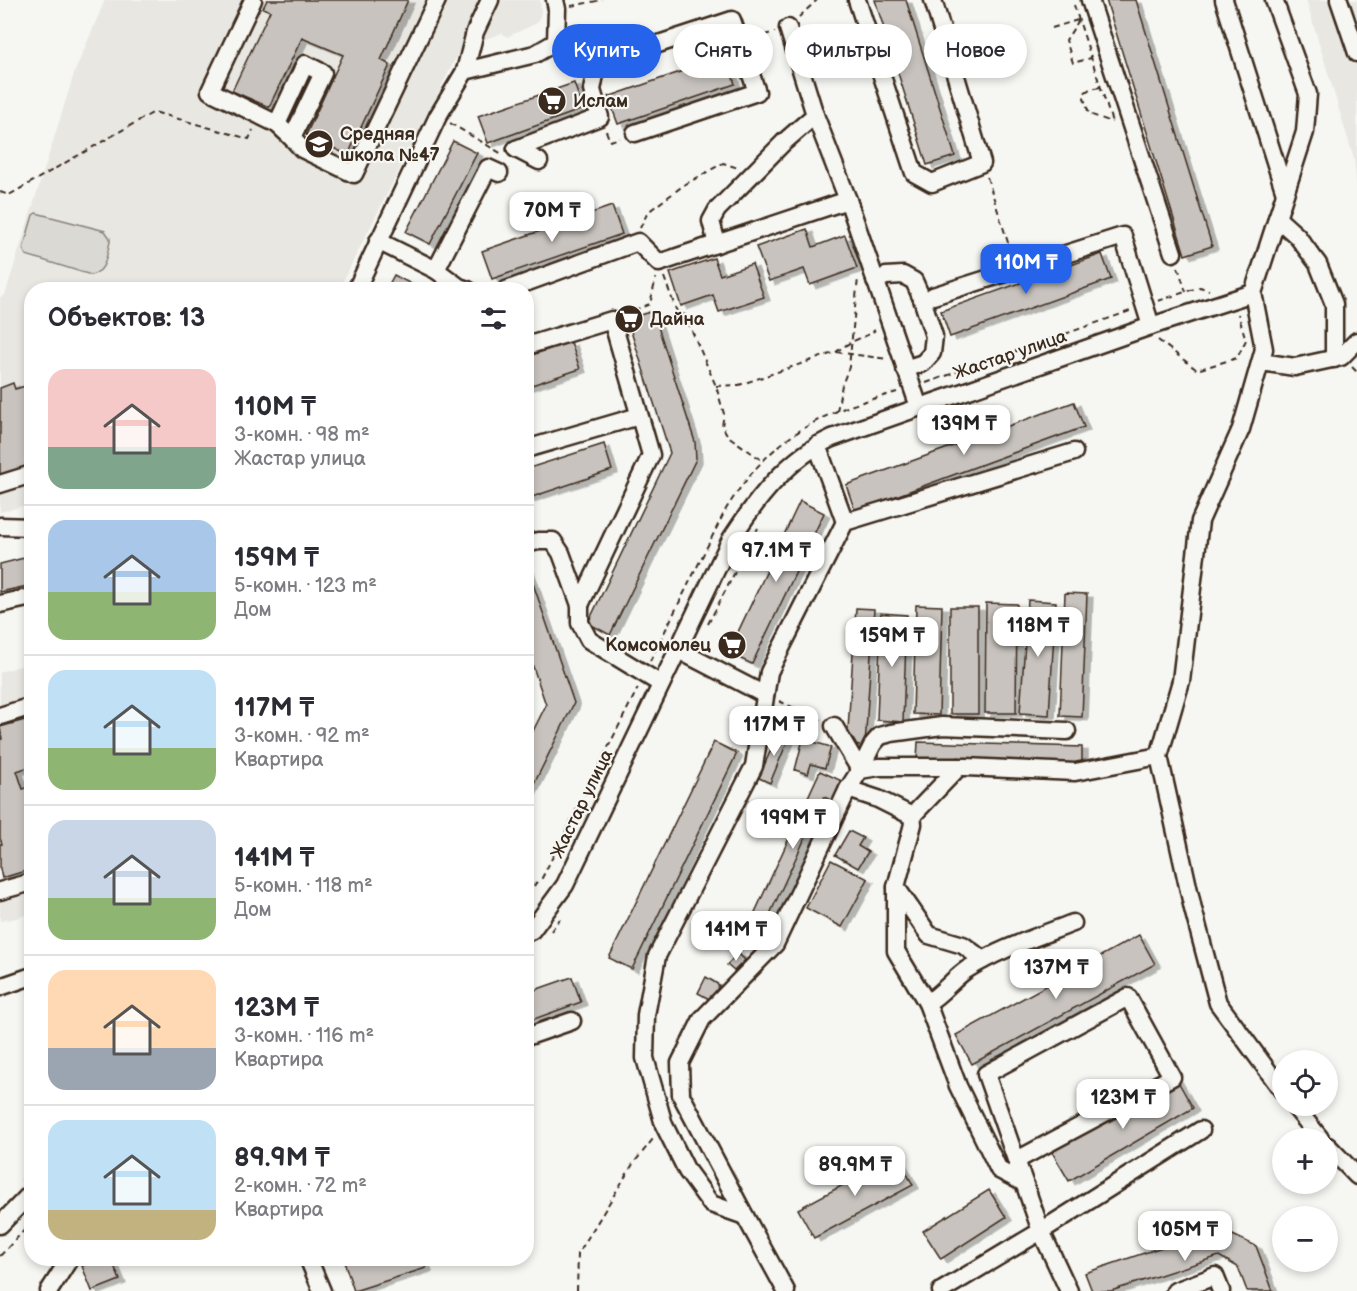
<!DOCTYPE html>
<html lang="ru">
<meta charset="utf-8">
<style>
body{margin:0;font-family:"Balsamiq Sans",sans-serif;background:#f2f2f3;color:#2b2b33;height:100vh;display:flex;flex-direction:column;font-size:22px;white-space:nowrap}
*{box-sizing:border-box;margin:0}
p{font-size:20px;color:#7c7c81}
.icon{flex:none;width:33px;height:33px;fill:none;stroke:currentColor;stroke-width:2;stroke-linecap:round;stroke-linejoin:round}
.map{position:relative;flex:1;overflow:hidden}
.sheet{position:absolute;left:24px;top:282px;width:510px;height:984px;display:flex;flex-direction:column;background:#fff;border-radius:24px;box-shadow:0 3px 9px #0003}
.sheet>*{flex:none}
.guide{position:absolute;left:552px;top:24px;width:570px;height:54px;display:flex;gap:12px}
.tools{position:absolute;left:1272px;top:1050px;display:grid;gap:12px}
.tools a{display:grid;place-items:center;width:66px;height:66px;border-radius:50%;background:#fff;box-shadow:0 3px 9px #0003;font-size:30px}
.price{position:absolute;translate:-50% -51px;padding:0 14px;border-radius:12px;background:#fff;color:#222;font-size:20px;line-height:39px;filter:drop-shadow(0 2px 3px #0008)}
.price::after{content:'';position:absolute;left:50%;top:36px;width:18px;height:14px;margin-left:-9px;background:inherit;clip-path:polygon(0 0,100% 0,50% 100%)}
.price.active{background:#2563eb;color:#fff}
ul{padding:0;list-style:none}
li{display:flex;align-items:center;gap:18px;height:150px;padding:0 24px}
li+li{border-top:2px solid #e1e1e2}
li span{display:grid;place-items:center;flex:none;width:168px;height:120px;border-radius:18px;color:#555}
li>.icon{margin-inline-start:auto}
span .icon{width:72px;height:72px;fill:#fffc;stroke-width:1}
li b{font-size:26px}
h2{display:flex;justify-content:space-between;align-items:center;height:72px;padding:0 24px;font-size:26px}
.chip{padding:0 21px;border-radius:27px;background:#fff;box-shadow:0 3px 9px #0003;font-size:21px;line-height:54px}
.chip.active{background:#2563eb;color:#fff}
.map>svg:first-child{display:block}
</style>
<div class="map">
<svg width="1357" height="1291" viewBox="0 0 1357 1291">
<defs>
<filter id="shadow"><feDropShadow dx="6" dy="3.5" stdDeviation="0" flood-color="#0004"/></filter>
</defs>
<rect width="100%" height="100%" fill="#f6f6f2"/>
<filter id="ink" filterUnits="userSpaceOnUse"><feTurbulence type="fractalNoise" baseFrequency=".0167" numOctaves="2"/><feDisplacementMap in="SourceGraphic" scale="12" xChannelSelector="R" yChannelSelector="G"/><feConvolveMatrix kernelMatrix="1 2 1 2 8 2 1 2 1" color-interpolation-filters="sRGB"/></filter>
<g filter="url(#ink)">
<g fill="#e8e7e2">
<polygon points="105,0 540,0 541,13 537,23 507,37 502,33 480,41 467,36 339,289 32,290 31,504 0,512 0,297 5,295 75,71"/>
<polygon points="1306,0 1357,0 1357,187 1354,159"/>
<polygon points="31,663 31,913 16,918 0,921 0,672"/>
</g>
<path fill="#dad9d3" stroke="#8a8278" stroke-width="1.5" d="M 36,213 L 105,231 L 110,238 L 110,242 C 106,256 107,271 91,275 L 26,255 L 23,249 L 33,215 Z"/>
<g fill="#c8c3be" stroke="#3b2a1e" stroke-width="1.5" filter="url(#shadow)">
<polygon points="267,0 408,0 381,60 390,65 348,155 306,135 343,55 302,38 269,107 232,91 270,11 263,8"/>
<polygon points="875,0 906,0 955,156 927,165"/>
<polygon points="1106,0 1136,0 1212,246 1185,255"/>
<polygon points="726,56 735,84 618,124 608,97"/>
<polygon points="574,83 583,109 488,143 478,116"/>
<polygon points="453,141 477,153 430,244 406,232"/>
<polygon points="612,206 622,234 492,279 482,251"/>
<polygon points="807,229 813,247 845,235 857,268 810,285 804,269 769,281 756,247"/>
<polygon points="1102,254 1111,279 950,337 941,311"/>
<polygon points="714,258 720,275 752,264 764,297 719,312 713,295 681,306 670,273"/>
<polygon points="394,275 417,287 416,290 386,290"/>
<polygon points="653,311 695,442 696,459 610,635 588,623 670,453 627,319"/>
<polygon points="571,342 580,369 526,387 526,357"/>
<polygon points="13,383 15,389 32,384 32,467 0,478 0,388"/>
<polygon points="1074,402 1084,427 855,511 846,485"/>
<polygon points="604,444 612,470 526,499 526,469"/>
<polygon points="800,501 824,513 752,664 728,653"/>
<polygon points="28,557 32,572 32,585 0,592 0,564"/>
<polygon points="527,566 574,703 526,800 526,745 546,705 526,646"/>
<polygon points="1065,593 1087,594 1082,717 1060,716"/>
<polygon points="1028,600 1056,602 1049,715 1020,713"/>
<polygon points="986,603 1017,604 1016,713 985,713"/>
<polygon points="916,605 942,606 939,715 913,714"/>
<rect x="950" y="607" width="28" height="107"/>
<polygon points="856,608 874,609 865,746 847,745"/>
<polygon points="881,613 907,615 903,722 877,720"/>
<polygon points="32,718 32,766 17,771 23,789 32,786 32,814 29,815 32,824 32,869 2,878 0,869 0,844 2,844 0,838 0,739 2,739 0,727"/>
<polygon points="779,730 790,735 770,783 759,778"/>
<polygon points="803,739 831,747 825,768 811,764 808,774 795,770"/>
<polygon points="714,742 737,753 632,969 609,958"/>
<polygon points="918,742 1082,747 1082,765 917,760"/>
<polygon points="820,771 842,781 833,801 824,797 758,940 745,934"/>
<polygon points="849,831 863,838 858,846 868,852 858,868 835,855"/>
<polygon points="831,860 868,879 842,927 806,908"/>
<polygon points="1139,935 1155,964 972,1064 956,1035"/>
<polygon points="738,953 745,960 734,971 727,965"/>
<polygon points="572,977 581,1002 526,1022 526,993"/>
<polygon points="706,977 719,985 711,1000 698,993"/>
<polygon points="1176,1078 1193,1108 1069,1181 1052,1152"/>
<polygon points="897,1156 913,1185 814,1238 798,1209"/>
<polygon points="989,1190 1006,1217 941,1259 923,1231"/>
<polygon points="1218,1228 1256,1246 1273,1291 1247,1291 1238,1267 1219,1256 1111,1291 1092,1291 1085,1273"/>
<polygon points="101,1258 111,1258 120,1280 92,1291 82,1266"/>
<polygon points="343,1258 423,1258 426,1268 354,1291"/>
</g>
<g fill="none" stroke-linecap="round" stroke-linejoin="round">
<g stroke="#3b2a1e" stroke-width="21">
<g id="minor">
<polyline points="253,0 210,91 277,124 292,138 302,149 354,174 437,0"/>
<polyline points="857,0 914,173 932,183 982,163 933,0"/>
<polyline points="1090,0 1173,253"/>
<polyline points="1224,0 1285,193"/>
<polyline points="1274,0 1308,94 1305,132 1253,293 1264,349 1241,429 1200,521 1181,681 1159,756 1193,909 1218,1003 1282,1090"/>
<polyline points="1339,0 1357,53"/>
<polyline points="788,28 815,115 848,200 919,407"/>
<polyline points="556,42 597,64 732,20 757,92 635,133"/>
<polyline points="465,71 475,32 490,0"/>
<polyline points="277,124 305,64 323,73 292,138"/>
<polyline points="516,149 600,117 592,90 597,64"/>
<polyline points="516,149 539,161"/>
<polyline points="1277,218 1297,236 1318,264 1334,304 1334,359"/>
<polyline points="378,241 436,270 459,287 468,290"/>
<polyline points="717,244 711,221 717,210 784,142 815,115"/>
<polyline points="436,270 488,168 499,173"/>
<polyline points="875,281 886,276 903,275 914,281 922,299 934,336 932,353 923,363 905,369"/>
<polyline points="356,290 438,116 465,71 535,54 556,42 557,9 555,0"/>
<polyline points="506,290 638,242 659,263 848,200"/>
<polyline points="933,296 1123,236 1151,326"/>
<polyline points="526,346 612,320 651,455 580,605"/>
<polyline points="1261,362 1295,367 1341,357 1357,341"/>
<polyline points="817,445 845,522"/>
<polyline points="526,449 639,416"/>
<polyline points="0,484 32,474"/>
<polyline points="0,526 32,527"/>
<polyline points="526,544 538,541 553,541 561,553 580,605 580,623 589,640 661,684"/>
<polyline points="0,604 32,597"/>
<polyline points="678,650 765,695"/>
<polyline points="0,716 32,706"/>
<polyline points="834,726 860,770 873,744 880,736 891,733 942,726 1067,731"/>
<polyline points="848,789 878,799 912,816 913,824 896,887 896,951 927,1003 958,1086 999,1170 1024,1183"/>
<polyline points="912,816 959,767"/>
<polyline points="896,887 929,935 963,945 983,960"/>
<polyline points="0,891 32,882"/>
<path d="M 526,933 L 532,930 L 565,885 L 731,539 C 756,500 788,458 832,438 L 1151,326 L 1253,293"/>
<polyline points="0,987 32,976"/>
<path d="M 927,1003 C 942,994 953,979 966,970 C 999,949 1037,937 1073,923"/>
<polyline points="526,1037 572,1021"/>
<polyline points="1294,1106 1320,1138"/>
<polyline points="1328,1146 1357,1176"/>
<polyline points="745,1216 711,1204 687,1171 664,1125 645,1058 646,1015 657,956 754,766 769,672 845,522 1074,452"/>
<polyline points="0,1225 32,1192"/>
<polyline points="308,1258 322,1291"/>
<polyline points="49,1291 70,1258"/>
<polyline points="786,1291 745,1216 681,1095 680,1063 702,1019 775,944 848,789 860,770 879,767 966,767 1075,772 1159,756"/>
<polyline points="941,1291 1041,1231 986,1074 1128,997 1172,1077 1017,1160"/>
<polyline points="1069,1291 1041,1231 1201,1130"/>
<polyline points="1175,1291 1215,1276 1221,1291"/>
</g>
</g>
<g stroke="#3b2a1e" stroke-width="2" stroke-dasharray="6 4.5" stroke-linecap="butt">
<polyline points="1074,5 1112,122"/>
<polyline points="571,6 602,0"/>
<polyline points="799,17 817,0"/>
<polyline points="1079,20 1066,40 1073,63 1091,58"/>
<polyline points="1052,28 1078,20"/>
<polyline points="754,38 775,32"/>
<polyline points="1100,87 1090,89 1084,93 1084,98 1089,114 1112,122"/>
<polyline points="450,123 502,154"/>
<polyline points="606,131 610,141 620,138"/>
<polyline points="987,177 1012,255"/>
<polyline points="0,192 9,195 154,112 249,139 253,130"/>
<polyline points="640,228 648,212 684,185 723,163 738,168"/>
<polyline points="1178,267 1186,292"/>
<polyline points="664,277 677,312 685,315 716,386 724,414 722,426 728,436 763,461"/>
<polyline points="1158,301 1200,287 1209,290"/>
<polyline points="624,314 650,304 656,278"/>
<polyline points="1158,340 1197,370 1237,358 1246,340 1238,314"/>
<polyline points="836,352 851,342 870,334 875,330"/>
<polyline points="1352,367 1357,372"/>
<polyline points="926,383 1130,311"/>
<polyline points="716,386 739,385 836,352 887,359"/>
<polyline points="837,411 842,385 849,367 858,278"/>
<polyline points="708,624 758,528"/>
<path d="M 650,661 L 726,509 C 755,463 785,434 835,412 C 855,403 877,398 897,392"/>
<polyline points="779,701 821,720"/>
<polyline points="526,893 542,878 638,688"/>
<polyline points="551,931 560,919"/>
<polyline points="526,953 534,947"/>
<polyline points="22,1180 32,1169"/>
<polyline points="0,1256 32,1222"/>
<polyline points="577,1291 578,1254 633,1164 653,1139"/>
</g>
<use href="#minor" stroke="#f6f6f2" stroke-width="16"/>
</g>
</g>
<defs>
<g id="supermarket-disc" transform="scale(1.5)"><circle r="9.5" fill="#3b2a1e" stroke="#f6f6f2"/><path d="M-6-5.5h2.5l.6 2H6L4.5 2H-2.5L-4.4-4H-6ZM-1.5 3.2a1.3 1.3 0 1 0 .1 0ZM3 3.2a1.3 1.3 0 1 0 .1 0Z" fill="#fff"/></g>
<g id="school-disc" transform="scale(1.5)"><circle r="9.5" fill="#3b2a1e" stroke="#f6f6f2"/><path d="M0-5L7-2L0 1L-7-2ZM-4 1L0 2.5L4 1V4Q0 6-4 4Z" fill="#fff"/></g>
</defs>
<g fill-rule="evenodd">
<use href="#supermarket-disc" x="552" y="101"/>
<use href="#school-disc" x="319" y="144"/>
<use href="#supermarket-disc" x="629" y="319"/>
<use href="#supermarket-disc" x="732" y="645"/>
</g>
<g text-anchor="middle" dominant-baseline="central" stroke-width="4.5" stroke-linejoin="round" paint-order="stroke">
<g font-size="18" font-weight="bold" fill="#3b2a1e" stroke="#f6f6f2" text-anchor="start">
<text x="573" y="101">Ислам</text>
<text x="340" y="134">Средняя<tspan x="340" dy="21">школа №47</tspan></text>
<text x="650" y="319">Дайна</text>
<text x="711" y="645" text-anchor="end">Комсомолец</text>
</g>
<g font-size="18" fill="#3b2a1e" stroke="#f6f6f2">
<text transform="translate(1010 355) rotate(-19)">Жастар улица</text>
<text transform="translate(582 804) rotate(-64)">Жастар улица</text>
</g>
</g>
</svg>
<div class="tools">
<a><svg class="icon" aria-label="locate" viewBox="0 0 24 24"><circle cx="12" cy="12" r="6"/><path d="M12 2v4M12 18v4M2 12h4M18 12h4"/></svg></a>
<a>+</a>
<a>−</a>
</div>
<b class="price" style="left:552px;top:243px">70M ₸</b>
<b class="price active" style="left:1026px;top:295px">110M ₸</b>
<b class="price" style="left:964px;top:456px">139M ₸</b>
<b class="price" style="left:776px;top:583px">97.1M ₸</b>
<b class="price" style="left:1038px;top:658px">118M ₸</b>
<b class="price" style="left:892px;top:668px">159M ₸</b>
<b class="price" style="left:774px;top:757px">117M ₸</b>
<b class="price" style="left:793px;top:850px">199M ₸</b>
<b class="price" style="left:736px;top:962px">141M ₸</b>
<b class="price" style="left:1056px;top:1000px">137M ₸</b>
<b class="price" style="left:1123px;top:1130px">123M ₸</b>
<b class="price" style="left:855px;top:1197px">89.9M ₸</b>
<b class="price" style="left:1185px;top:1262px">105M ₸</b>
<div class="guide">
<a class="chip active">Купить</a>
<a class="chip">Снять</a>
<a class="chip">Фильтры</a>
<a class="chip">Новое</a>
</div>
<section class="sheet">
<h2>Объектов: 13<svg class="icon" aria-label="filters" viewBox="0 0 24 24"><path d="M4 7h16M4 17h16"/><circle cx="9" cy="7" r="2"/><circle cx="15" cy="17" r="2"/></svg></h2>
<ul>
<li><span style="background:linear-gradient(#f6c9c9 65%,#7fa58c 0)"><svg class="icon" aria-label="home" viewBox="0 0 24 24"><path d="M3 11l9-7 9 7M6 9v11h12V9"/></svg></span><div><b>110M ₸</b><p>3-комн. · 98 m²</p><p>Жастар улица</p></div></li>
<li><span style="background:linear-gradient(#a9c7e8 60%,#8fb573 0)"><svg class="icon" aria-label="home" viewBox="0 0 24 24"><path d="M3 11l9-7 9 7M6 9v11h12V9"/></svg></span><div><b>159M ₸</b><p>5-комн. · 123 m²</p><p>Дом</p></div></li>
<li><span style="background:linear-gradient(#bfe0f5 65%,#8fb573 0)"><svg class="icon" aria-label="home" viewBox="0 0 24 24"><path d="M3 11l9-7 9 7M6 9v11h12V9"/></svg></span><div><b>117M ₸</b><p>3-комн. · 92 m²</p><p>Квартира</p></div></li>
<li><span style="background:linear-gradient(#c9d6e8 65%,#8fb573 0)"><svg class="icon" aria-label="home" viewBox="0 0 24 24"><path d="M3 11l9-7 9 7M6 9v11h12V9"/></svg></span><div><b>141M ₸</b><p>5-комн. · 118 m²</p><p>Дом</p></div></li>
<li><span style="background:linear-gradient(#ffd9b3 65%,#9aa5b1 0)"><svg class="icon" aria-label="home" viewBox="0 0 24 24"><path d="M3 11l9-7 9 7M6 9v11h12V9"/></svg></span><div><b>123M ₸</b><p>3-комн. · 116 m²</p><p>Квартира</p></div></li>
<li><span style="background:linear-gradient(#bfe0f5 75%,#c2b280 0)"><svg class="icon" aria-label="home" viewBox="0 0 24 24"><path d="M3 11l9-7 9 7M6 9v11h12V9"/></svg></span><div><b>89.9M ₸</b><p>2-комн. · 72 m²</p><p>Квартира</p></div></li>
</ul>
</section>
</div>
